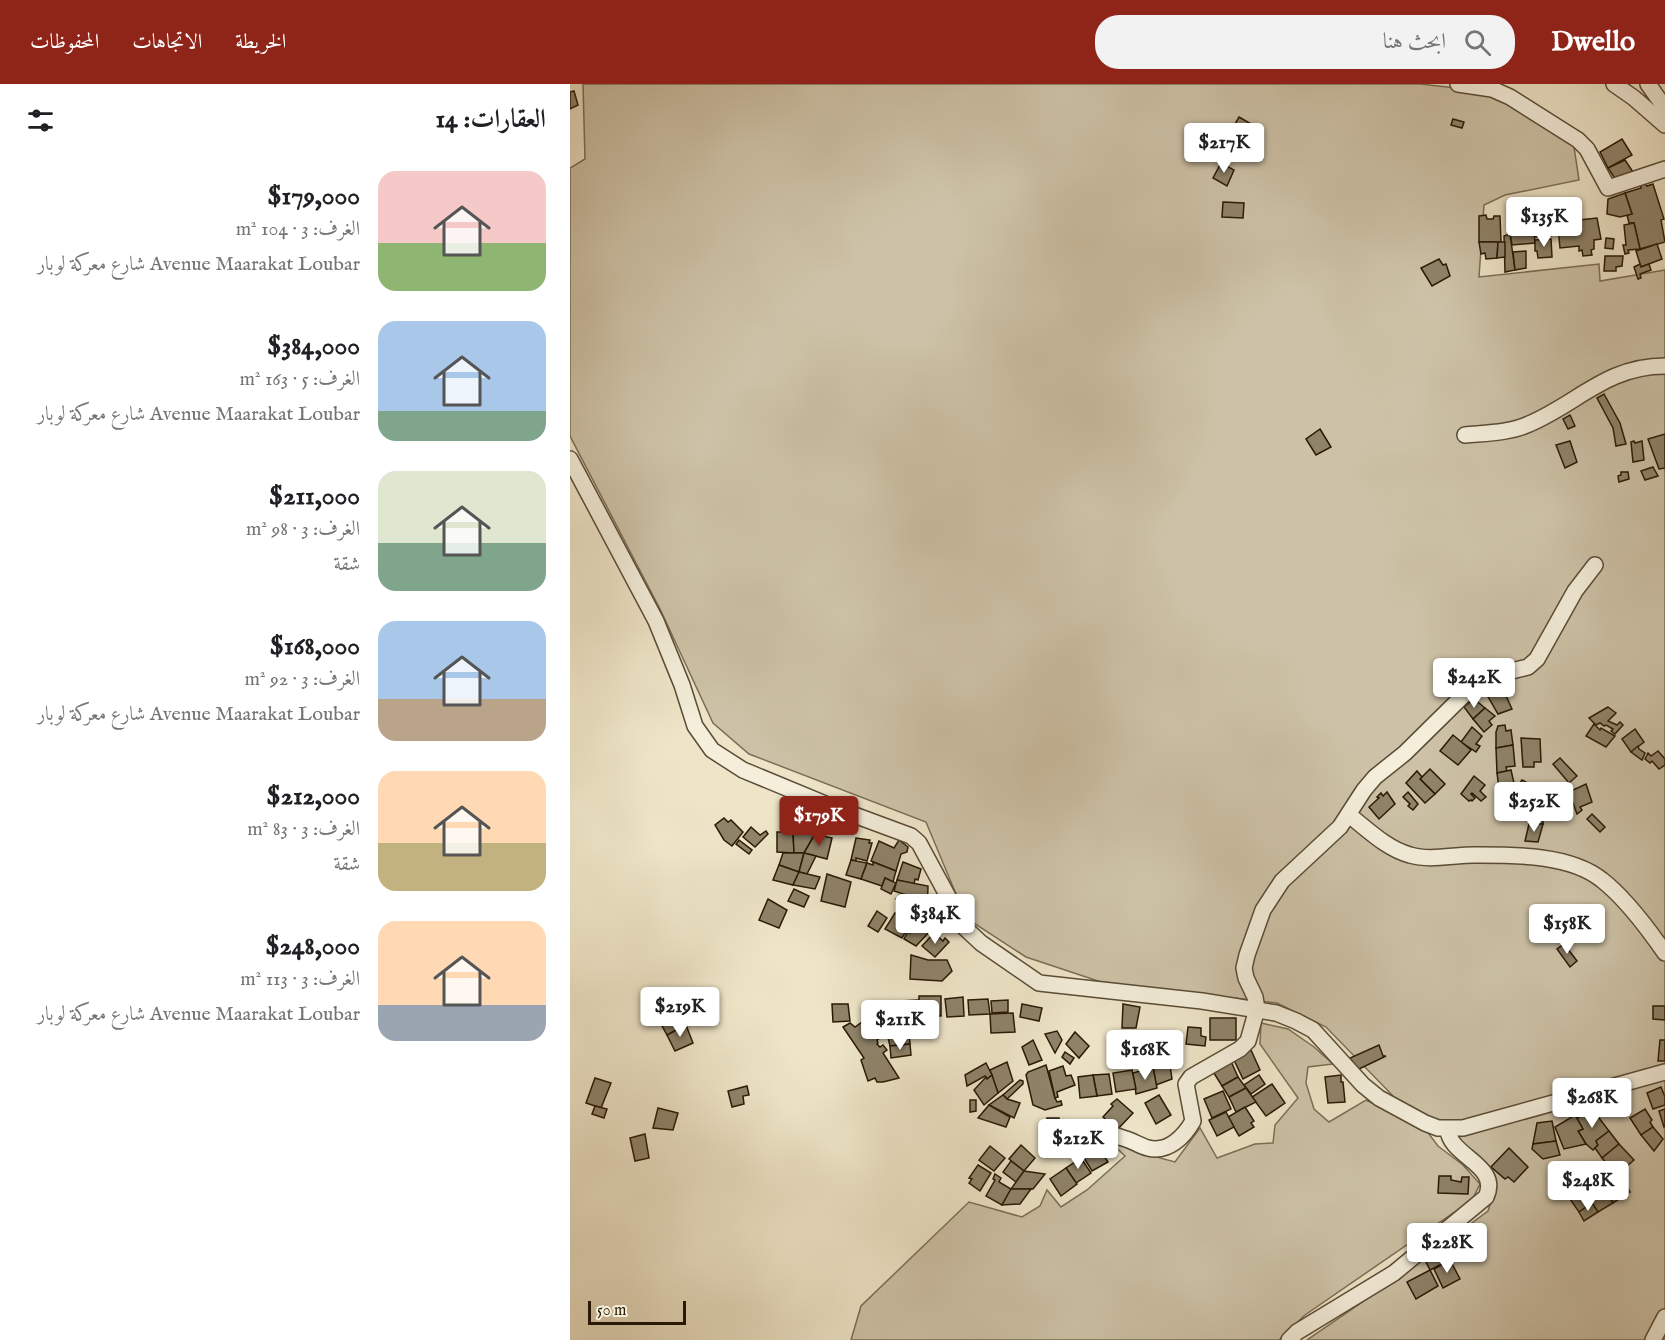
<!DOCTYPE html>
<html lang="ar">
<meta charset="utf-8">
<style>
body{margin:0;font-family:"IM FELL English",Amiri,serif;background:#f2f2f2;color:#202124;direction:rtl;height:100vh;display:flex;flex-direction:column;font-size:22px;white-space:nowrap}
*{box-sizing:border-box;margin:0}
p{font-size:20px;color:#757577}
.icon{flex:none;width:33px;height:33px;fill:none;stroke:currentColor;stroke-width:2;stroke-linecap:round;stroke-linejoin:round}
.map{position:relative;flex:1;overflow:hidden;direction:ltr}
.side{display:flex;flex-direction:column;background:#fff;width:570px}
.side>*{flex:none}
.scale{position:absolute;left:18px;bottom:15px;width:98px;box-sizing:border-box;padding-left:6px;border:3px solid #291905;border-top:0;font-size:16px;line-height:21px;white-space:nowrap;color:#291905;-webkit-text-stroke:4px #f4eedb;paint-order:stroke}
.price{position:absolute;translate:-50% -51px;padding:0 14px;border-radius:6px;background:#fff;color:#222;font-size:20px;line-height:39px;filter:drop-shadow(0 2px 3px #0008)}
.price::after{content:'';position:absolute;left:50%;top:36px;width:18px;height:14px;margin-left:-9px;background:inherit;clip-path:polygon(0 0,100% 0,50% 100%)}
.price.active{background:#8f2418;color:#fff}
ul{padding:0;list-style:none}
li{display:flex;align-items:center;gap:18px;height:150px;padding:0 24px}
li span{display:grid;place-items:center;flex:none;width:168px;height:120px;border-radius:18px;color:#555}
li>.icon{margin-inline-start:auto}
span .icon{width:72px;height:72px;fill:#fffc;stroke-width:1}
li b{font-size:26px}
h2{display:flex;justify-content:space-between;align-items:center;height:72px;padding:0 24px;font-size:26px}
header{display:flex;align-items:center;gap:36px;box-sizing:border-box;height:84px;padding:0 30px;background:#8f2418;color:#fff}
header strong{font-size:28px}
nav{display:flex;gap:33px;margin-inline-start:auto;font-size:21px}
.search{width:420px;height:54px;background:#f2f2f2;display:flex;align-items:center;gap:15px;box-sizing:border-box;padding:0 21px;border-radius:24px;color:#757577;font-size:22px}
main{display:flex;flex:1;min-height:0}
.map>svg:first-child{display:block}
</style>
<header>
<strong>Dwello</strong>
<div class="search"><svg class="icon" aria-label="search" viewBox="0 0 24 24"><circle cx="10" cy="10" r="6"/><path d="M15 15l6 6"/></svg>ابحث هنا</div>
<nav><a>الخريطة</a><a>الاتجاهات</a><a>المحفوظات</a></nav>
</header>
<main>
<div class="map">
<svg width="1095" height="1256" viewBox="0 0 1095 1256">
<rect width="100%" height="100%" fill="#eee5c8"/>
<filter id="stains"><feTurbulence type="fractalNoise" baseFrequency=".00333" numOctaves="4"/><feColorMatrix values="0 0 0 0 .2 0 0 0 0 .09 0 0 0 0 .02 0 0 0 .5 -.17"/></filter>
<radialGradient id="worn" r=".72"><stop offset=".6" stop-color="#630" stop-opacity="0"/><stop offset="1" stop-color="#630" stop-opacity=".3"/></radialGradient>
<g fill="#cdc2a7" stroke="#7b6e56" stroke-width="1.5">
<polygon points="13,0 850,0 923,8 1004,63 1009,96 935,111 914,121 909,193 1029,180 1030,197 1095,186 1095,1256 737,1256 823,1197 918,1127 926,1102 888,1057 825,1014 756,943 707,919 531,898 456,873 396,834 356,738 179,670 143,639 90,525 0,352 0,84 15,75"/>
<polygon points="691,939 718,945 744,963 763,980 738,983 736,999 744,1025 759,1038 796,1016 856,1046 868,1062 893,1081 910,1100 902,1116 735,1231 709,1256 281,1256 291,1222 399,1118 452,1133 470,1122 477,1106 491,1123 517,1106 555,1072 538,1056 564,1067 605,1078 630,1044 647,1074 685,1060 703,1059 705,1041 728,1014 690,960"/>
</g>
<g fill="#8f836a" stroke="#291905" stroke-width="1.5">
<polygon points="4,7 8,21 0,25 0,8"/>
<polygon points="669,33 688,44 677,64 658,52"/>
<polygon points="883,35 894,38 892,44 881,41"/>
<polygon points="1052,55 1062,71 1038,84 1030,68"/>
<polygon points="1055,76 1063,88 1046,96 1038,84"/>
<polygon points="651,79 664,86 657,102 643,94"/>
<polygon points="1074,98 1077,102 1083,100 1094,135 1091,136 1095,158 1070,165 1064,139 1059,139 1057,131 1062,130 1055,109 1071,104 1070,99"/>
<polygon points="1055,109 1062,130 1050,133 1037,130 1038,115"/>
<polygon points="653,118 674,119 673,134 652,133"/>
<polygon points="979,130 981,152 965,153 963,132"/>
<polygon points="916,131 917,135 923,135 924,132 930,132 931,158 909,158 909,132"/>
<polygon points="1027,134 1031,155 1024,156 1024,165 1021,166 1022,171 1013,172 1012,166 1009,167 1009,162 990,164 988,143 1009,140 1009,136"/>
<polygon points="1064,139 1070,165 1058,166 1059,169 1055,170 1053,161 1056,161 1054,141"/>
<polygon points="963,140 965,159 942,161 939,143"/>
<polygon points="940,150 945,186 935,188 934,152"/>
<polygon points="1036,154 1044,155 1043,165 1035,164"/>
<polygon points="981,155 982,173 968,174 967,167 965,167 965,156"/>
<polygon points="909,158 928,158 927,174 916,175 915,169 911,170"/>
<polygon points="928,158 935,158 935,173 927,174"/>
<polygon points="1087,160 1092,175 1071,183 1066,167"/>
<polygon points="956,167 956,184 945,186 943,168"/>
<polygon points="1035,172 1053,172 1052,182 1046,183 1046,187 1034,187"/>
<polygon points="869,175 873,181 876,180 880,192 862,202 851,184"/>
<polygon points="1070,180 1071,183 1079,180 1081,186 1070,190 1071,194 1068,195 1064,183"/>
<polygon points="1034,310 1050,339 1056,360 1046,362 1043,344 1027,314"/>
<polygon points="1000,331 1005,342 998,345 993,335"/>
<polygon points="750,345 761,363 746,371 736,355"/>
<polygon points="1095,350 1095,384 1089,385 1078,355"/>
<polygon points="1000,357 1007,378 995,384 986,361"/>
<polygon points="1064,357 1065,359 1072,357 1074,376 1063,378 1061,358"/>
<polygon points="1083,383 1088,392 1075,396 1071,387"/>
<polygon points="1051,388 1058,388 1059,395 1049,398 1048,392 1051,391"/>
<polygon points="932,603 942,625 928,630 916,609 920,604 924,608"/>
<polygon points="904,615 915,624 903,635 894,623"/>
<polygon points="1038,623 1046,629 1038,637 1047,641 1050,638 1053,641 1045,650 1041,647 1043,645 1036,641 1034,642 1030,639 1026,641 1019,634"/>
<polygon points="915,624 925,632 919,637 922,641 914,648 903,635"/>
<polygon points="1024,640 1030,646 1031,644 1045,652 1036,663 1016,652"/>
<polygon points="935,641 936,647 941,646 943,661 926,664 926,648 928,642"/>
<polygon points="902,643 912,652 906,660 910,662 906,668 891,658"/>
<polygon points="1065,645 1074,658 1061,668 1052,655"/>
<polygon points="883,651 901,666 888,681 870,667"/>
<polygon points="951,654 970,655 971,678 964,678 964,683 953,683"/>
<polygon points="943,661 945,682 936,683 937,687 927,689 926,664"/>
<polygon points="1068,662 1069,665 1075,669 1072,676 1061,668"/>
<polygon points="1088,667 1095,675 1095,681 1089,685 1082,677 1080,679 1075,675 1078,669 1081,672"/>
<polygon points="990,674 1007,692 999,699 983,680"/>
<polygon points="860,685 875,700 865,710 850,695"/>
<polygon points="941,686 944,699 929,704 927,689"/>
<polygon points="847,687 852,693 850,695 865,710 855,719 836,699"/>
<polygon points="904,692 915,701 910,707 916,713 911,717 902,709 901,710 905,714 902,717 901,716 899,717 891,710"/>
<polygon points="952,696 974,708 972,713 961,712 959,707 948,702"/>
<polygon points="1016,700 1022,718 1010,723 1012,726 1007,730 999,708"/>
<polygon points="817,708 825,720 809,735 799,723 809,714 807,713 811,709 813,712"/>
<polygon points="838,708 848,720 843,726 838,722 840,720 833,713"/>
<polygon points="989,709 997,724 978,733 976,715"/>
<polygon points="962,715 976,715 978,735 973,736 973,740 959,740"/>
<polygon points="1022,730 1035,743 1030,748 1017,735"/>
<polygon points="154,734 158,738 161,736 173,748 162,762 154,756 145,741"/>
<polygon points="959,740 973,740 968,758 955,757"/>
<polygon points="181,743 190,751 196,747 198,750 185,763 173,753"/>
<polygon points="207,748 223,748 224,769 207,768"/>
<polygon points="223,748 245,750 234,769 224,769"/>
<polygon points="245,750 262,754 257,775 234,769"/>
<polygon points="286,754 300,756 299,759 302,759 297,777 286,774 286,777 281,776"/>
<polygon points="169,756 182,766 179,770 166,760"/>
<polygon points="329,756 338,763 337,768 331,770 326,787 301,777 309,757 324,764"/>
<polygon points="213,769 234,769 229,788 209,781"/>
<polygon points="234,769 246,772 237,790 229,788"/>
<polygon points="281,776 297,779 291,795 276,791"/>
<polygon points="303,778 326,787 323,798 315,794 312,802 291,795 297,779 303,781"/>
<polygon points="333,778 351,785 348,796 345,795 344,800 327,796"/>
<polygon points="209,781 229,788 223,801 203,796"/>
<polygon points="229,788 250,793 245,805 223,801"/>
<polygon points="257,790 281,798 275,823 251,817"/>
<polygon points="315,794 326,799 321,810 311,805"/>
<polygon points="327,796 358,802 357,830 340,835 327,829 331,817 326,815 329,811 343,815 343,813 324,807"/>
<polygon points="224,805 239,812 234,823 218,817"/>
<polygon points="198,815 217,826 209,844 189,836"/>
<polygon points="307,827 317,834 308,848 298,842"/>
<polygon points="325,829 334,833 332,836 334,837 339,836 342,838 332,854 315,845"/>
<polygon points="350,837 361,846 346,862 334,855 338,848 340,849"/>
<polygon points="364,849 373,857 375,854 379,858 365,873 352,862"/>
<polygon points="994,860 1007,877 1000,883 987,865"/>
<polygon points="341,871 358,876 377,876 382,887 372,897 340,895"/>
<polygon points="349,912 371,912 371,932 349,931"/>
<polygon points="393,913 394,932 377,933 375,915"/>
<polygon points="418,915 420,930 399,931 398,916"/>
<polygon points="348,916 346,933 326,933 330,917"/>
<polygon points="438,916 438,928 422,929 421,917"/>
<polygon points="307,918 326,921 323,932 318,940 301,925"/>
<polygon points="262,920 278,920 280,937 263,938"/>
<polygon points="452,920 472,924 469,937 450,933"/>
<polygon points="553,920 570,923 566,944 552,944"/>
<polygon points="1083,922 1095,922 1095,936 1083,935"/>
<polygon points="301,925 318,940 304,947 294,937"/>
<polygon points="109,927 116,941 97,951 89,936"/>
<polygon points="443,929 445,948 421,949 420,930"/>
<polygon points="326,933 346,933 344,943 323,946 324,934"/>
<rect x="640" y="934" width="26" height="22"/>
<polygon points="292,938 301,950 306,947 308,949 310,947 313,952 307,956 308,959 307,960 310,963 313,961 317,966 313,969 329,994 313,998 307,998 305,994 298,997 291,976 294,974 273,943 280,939 285,943"/>
<polygon points="116,941 123,959 105,967 97,951"/>
<polygon points="618,943 631,944 631,952 636,953 635,962 616,960"/>
<polygon points="487,947 492,956 485,969 475,950"/>
<polygon points="339,948 340,960 320,962 317,949"/>
<polygon points="505,948 519,962 509,974 496,960"/>
<polygon points="463,956 472,976 459,981 452,963"/>
<polygon points="1090,956 1095,956 1095,977 1088,977"/>
<polygon points="340,960 341,971 321,974 320,962"/>
<polygon points="809,961 813,972 816,972 787,986 780,974"/>
<polygon points="681,966 690,986 673,995 664,976"/>
<polygon points="495,968 504,974 500,980 492,973"/>
<polygon points="599,975 602,995 586,1001 583,983"/>
<polygon points="660,975 668,993 652,1002 642,986"/>
<polygon points="437,978 443,997 428,1009 420,986"/>
<polygon points="416,979 422,991 417,995 415,992 397,1002 395,991"/>
<polygon points="476,981 485,1014 487,1018 491,1017 492,1021 475,1026 463,1021 456,991 458,988"/>
<polygon points="493,982 496,992 501,991 505,1001 487,1008 488,1013 485,1014 479,987"/>
<polygon points="583,983 587,1004 566,1010 563,989"/>
<polygon points="562,986 566,1005 546,1008 543,989"/>
<polygon points="539,990 542,1010 527,1012 523,991"/>
<polygon points="422,991 428,1009 414,1021 404,1006 416,993 417,995"/>
<polygon points="523,991 527,1012 510,1014 508,993"/>
<polygon points="689,991 695,1000 681,1010 674,1001"/>
<polygon points="771,991 771,998 773,998 775,1018 758,1019 755,993"/>
<polygon points="668,993 676,1004 659,1013 652,1002"/>
<polygon points="25,994 41,999 31,1024 16,1019"/>
<polygon points="450,996 453,997 453,1000 437,1015 433,1011"/>
<polygon points="702,1000 715,1019 696,1032 682,1013"/>
<polygon points="177,1002 179,1011 173,1012 174,1020 162,1023 158,1007"/>
<polygon points="1091,1003 1095,1013 1095,1021 1083,1025 1077,1009"/>
<polygon points="676,1004 686,1018 666,1028 659,1013"/>
<polygon points="653,1007 661,1025 642,1034 634,1015"/>
<polygon points="433,1011 437,1015 450,1019 444,1034 419,1021"/>
<polygon points="589,1011 601,1031 586,1040 575,1019"/>
<polygon points="547,1015 563,1029 547,1046 533,1033 543,1022 541,1020"/>
<polygon points="400,1016 406,1016 406,1027 400,1028"/>
<polygon points="419,1021 440,1033 436,1043 408,1034"/>
<polygon points="25,1022 37,1025 34,1034 22,1030"/>
<polygon points="675,1023 684,1037 681,1039 684,1043 669,1052 658,1033"/>
<polygon points="88,1024 108,1029 103,1046 83,1044"/>
<polygon points="1075,1025 1082,1036 1080,1038 1083,1043 1071,1051 1060,1034"/>
<polygon points="1095,1025 1095,1042 1094,1043 1089,1027"/>
<polygon points="1023,1026 1039,1047 1026,1057 1028,1061 1023,1066 1016,1060 1008,1047 1013,1045 1007,1034"/>
<polygon points="656,1028 664,1043 647,1052 639,1036"/>
<polygon points="1005,1031 1013,1045 1008,1047 1016,1060 994,1065 985,1043"/>
<polygon points="477,1034 489,1034 490,1054 473,1053 473,1039 477,1039"/>
<polygon points="982,1037 986,1057 963,1060 967,1039"/>
<polygon points="1083,1043 1093,1055 1084,1067 1071,1051"/>
<polygon points="1039,1047 1049,1060 1032,1074 1025,1064 1028,1061 1026,1057"/>
<polygon points="75,1050 79,1074 65,1077 60,1054"/>
<polygon points="986,1057 990,1071 973,1075 962,1065 963,1060"/>
<polygon points="526,1060 538,1078 522,1087 511,1069"/>
<polygon points="1049,1060 1064,1076 1047,1091 1032,1074"/>
<polygon points="451,1061 465,1074 454,1087 439,1075"/>
<polygon points="420,1062 435,1074 424,1087 409,1076"/>
<polygon points="939,1064 958,1083 944,1098 938,1093 935,1095 921,1083"/>
<polygon points="511,1074 521,1089 506,1099 496,1084"/>
<polygon points="441,1077 454,1087 446,1098 433,1088"/>
<polygon points="408,1081 421,1089 410,1107 399,1099 402,1095 399,1094"/>
<polygon points="496,1084 507,1100 491,1112 480,1095"/>
<polygon points="454,1087 475,1090 463,1105 441,1105"/>
<polygon points="1005,1087 1014,1102 998,1112 990,1098"/>
<polygon points="425,1090 431,1094 429,1098 441,1105 432,1121 416,1112 425,1096 423,1095"/>
<polygon points="869,1092 881,1092 881,1096 891,1098 892,1093 899,1093 898,1110 868,1109"/>
<polygon points="1044,1101 1046,1107 1056,1101 1060,1108 1043,1119 1034,1104"/>
<polygon points="1011,1104 1016,1111 1019,1109 1022,1113 1018,1114 1022,1119 1009,1128 998,1112"/>
<polygon points="1034,1104 1043,1119 1028,1128 1020,1116 1025,1115 1023,1110"/>
<polygon points="441,1105 461,1105 450,1120 432,1121"/>
<polygon points="1022,1119 1028,1128 1014,1137 1009,1128"/>
<polygon points="877,1167 880,1176 860,1186 856,1178"/>
<polygon points="880,1176 890,1195 873,1204 864,1185"/>
<polygon points="860,1186 868,1202 846,1215 837,1198"/>
</g>
<g fill="none" stroke-linecap="round" stroke-linejoin="round">
<g stroke="#5a4c36" stroke-width="18">
<g id="minor">
<polyline points="888,0 922,5 940,13 1008,56 1017,65 1038,104 1095,85"/>
<polyline points="1044,0 1064,14 1095,41"/>
<polyline points="1078,0 1095,24"/>
<path d="M 895,351 C 916,349 940,349 959,340 C 1008,319 1037,282 1095,282"/>
<polyline points="0,375 86,537 112,601 125,642 142,666 173,686 260,722 341,752 349,759 395,844 411,859 469,899 632,917 706,929 726,937 743,946 793,1001 809,1014 855,1039 868,1044 893,1044 1095,988"/>
<path d="M 779,731 C 797,745 817,765 840,771 C 860,777 883,771 904,771 C 943,771 1000,770 1032,796 C 1054,813 1079,846 1095,869"/>
<path d="M 519,1046 C 531,1048 544,1051 556,1055 C 563,1057 570,1062 578,1064 C 598,1069 614,1053 623,1037 L 616,1000 L 621,993 L 670,965 L 678,957 L 687,925 L 685,913 L 676,894 L 674,884 L 677,871 L 693,826 L 712,797 L 770,743 L 794,706 L 805,693 L 835,669 L 905,600 L 921,592 L 958,583 L 967,575 L 1005,507 L 1025,481"/>
<path d="M 719,1256 L 727,1248 L 824,1189 L 916,1113 C 931,1081 880,1073 878,1046"/>
<polyline points="1083,1256 1095,1233"/>
</g>
</g>
<use href="#minor" stroke="#f4eedb" stroke-width="15"/>
</g>
<rect width="100%" height="100%" filter="url(#stains)"/>
<rect width="100%" height="100%" fill="url(#worn)"/>
</svg>
<div class="scale">50 m</div>
<b class="price" style="left:654px;top:90px">$217K</b>
<b class="price" style="left:974px;top:164px">$135K</b>
<b class="price" style="left:904px;top:625px">$242K</b>
<b class="price" style="left:964px;top:749px">$252K</b>
<b class="price active" style="left:249px;top:763px">$179K</b>
<b class="price" style="left:365px;top:861px">$384K</b>
<b class="price" style="left:997px;top:871px">$158K</b>
<b class="price" style="left:110px;top:954px">$219K</b>
<b class="price" style="left:330px;top:967px">$211K</b>
<b class="price" style="left:575px;top:997px">$168K</b>
<b class="price" style="left:1022px;top:1045px">$268K</b>
<b class="price" style="left:508px;top:1086px">$212K</b>
<b class="price" style="left:1018px;top:1128px">$248K</b>
<b class="price" style="left:877px;top:1190px">$228K</b>
</div>
<section class="side">
<h2>العقارات: 14<svg class="icon" aria-label="filters" viewBox="0 0 24 24"><path d="M4 7h16M4 17h16"/><circle cx="9" cy="7" r="2"/><circle cx="15" cy="17" r="2"/></svg></h2>
<ul>
<li><span style="background:linear-gradient(#f6c9c9 60%,#8fb573 0)"><svg class="icon" aria-label="home" viewBox="0 0 24 24"><path d="M3 11l9-7 9 7M6 9v11h12V9"/></svg></span><div><b>$179,000</b><p>الغرف: 3 · 104 m²</p><p>Avenue Maarakat Loubar شارع معركة لوبار</p></div></li>
<li><span style="background:linear-gradient(#a9c7e8 75%,#7fa58c 0)"><svg class="icon" aria-label="home" viewBox="0 0 24 24"><path d="M3 11l9-7 9 7M6 9v11h12V9"/></svg></span><div><b>$384,000</b><p>الغرف: 5 · 163 m²</p><p>Avenue Maarakat Loubar شارع معركة لوبار</p></div></li>
<li><span style="background:linear-gradient(#dfe7d0 60%,#7fa58c 0)"><svg class="icon" aria-label="home" viewBox="0 0 24 24"><path d="M3 11l9-7 9 7M6 9v11h12V9"/></svg></span><div><b>$211,000</b><p>الغرف: 3 · 98 m²</p><p>شقة</p></div></li>
<li><span style="background:linear-gradient(#a9c7e8 65%,#b9a48a 0)"><svg class="icon" aria-label="home" viewBox="0 0 24 24"><path d="M3 11l9-7 9 7M6 9v11h12V9"/></svg></span><div><b>$168,000</b><p>الغرف: 3 · 92 m²</p><p>Avenue Maarakat Loubar شارع معركة لوبار</p></div></li>
<li><span style="background:linear-gradient(#ffd9b3 60%,#c2b280 0)"><svg class="icon" aria-label="home" viewBox="0 0 24 24"><path d="M3 11l9-7 9 7M6 9v11h12V9"/></svg></span><div><b>$212,000</b><p>الغرف: 3 · 83 m²</p><p>شقة</p></div></li>
<li><span style="background:linear-gradient(#ffd9b3 70%,#9aa5b1 0)"><svg class="icon" aria-label="home" viewBox="0 0 24 24"><path d="M3 11l9-7 9 7M6 9v11h12V9"/></svg></span><div><b>$248,000</b><p>الغرف: 3 · 113 m²</p><p>Avenue Maarakat Loubar شارع معركة لوبار</p></div></li>
</ul>
</section>
</main>
